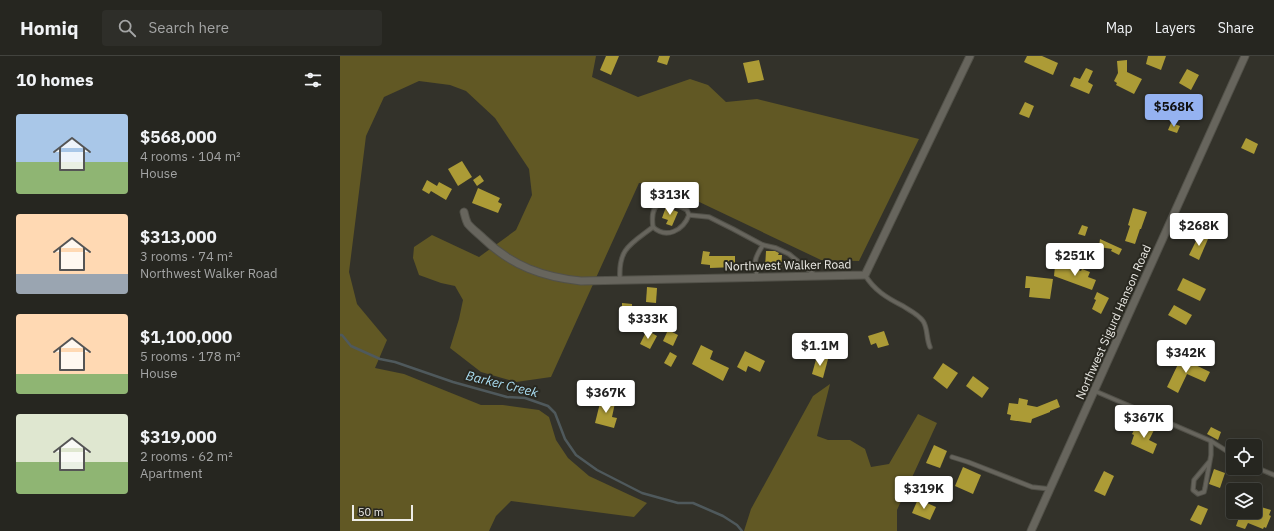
<!DOCTYPE html>
<meta charset="utf-8">
<style>
body{margin:0;font-family:"IBM Plex Sans",sans-serif;background:#2e2e29;color:#f1f3f6;height:100vh;display:flex;flex-direction:column;font-size:15px;white-space:nowrap}
*{box-sizing:border-box;margin:0}
p{font-size:13px;color:#a4a5a5}
.icon{flex:none;width:22px;height:22px;fill:none;stroke:currentColor;stroke-width:2;stroke-linecap:round;stroke-linejoin:round}
.map{position:relative;flex:1;overflow:hidden}
.side{display:flex;flex-direction:column;background:#262620;width:340px}
.side>*{flex:none}
.controls{position:absolute;left:886px;top:383px;display:grid;gap:8px}
.controls a{display:grid;place-items:center;width:36px;height:36px;border-radius:4px;background:#262620;box-shadow:0 4px 16px #0002,0 0 0 1px #42433e;font-size:20px}
.scale{position:absolute;left:12px;bottom:10px;width:61px;box-sizing:border-box;padding-left:4px;border:2px solid #edece7;border-top:0;font-size:11px;line-height:14px;white-space:nowrap;color:#edece7;-webkit-text-stroke:3px #292820;paint-order:stroke}
.price{position:absolute;translate:-50% -34px;padding:0 9px;border-radius:4px;background:#fff;color:#222;font-size:13px;line-height:26px;filter:drop-shadow(0 1px 2px #0008)}
.price::after{content:'';position:absolute;left:50%;top:24px;width:12px;height:9px;margin-left:-6px;background:inherit;clip-path:polygon(0 0,100% 0,50% 100%)}
.price.current{background:#95b2f1;color:#111}
ul{padding:0;list-style:none}
li{display:flex;align-items:center;gap:12px;height:100px;padding:0 16px}
li span{display:grid;place-items:center;flex:none;width:112px;height:80px;border-radius:4px;color:#555}
li>.icon{margin-inline-start:auto}
span .icon{width:48px;height:48px;fill:#fffc;stroke-width:1}
li b{font-size:17px}
h2{display:flex;justify-content:space-between;align-items:center;height:48px;padding:0 16px;font-size:17px}
header{display:flex;align-items:center;gap:24px;box-sizing:border-box;height:56px;padding:0 20px;background:#262620;border-bottom:1px solid #42433e}
header strong{font-size:19px}
nav{display:flex;gap:22px;margin-inline-start:auto;font-size:14px}
.search{width:280px;height:36px;background:#2e2e29;display:flex;align-items:center;gap:10px;box-sizing:border-box;padding:0 14px;border-radius:4px;color:#a4a5a5;font-size:15px}
main{display:flex;flex:1;min-height:0}
.map>svg:first-child{display:block}
</style>
<header>
<strong>Homiq</strong>
<div class="search"><svg class="icon" aria-label="search" viewBox="0 0 24 24"><circle cx="10" cy="10" r="6"/><path d="M15 15l6 6"/></svg>Search here</div>
<nav><a>Map</a><a>Layers</a><a>Share</a></nav>
</header>
<main>
<section class="side">
<h2>10 homes<svg class="icon" aria-label="filters" viewBox="0 0 24 24"><path d="M4 7h16M4 17h16"/><circle cx="9" cy="7" r="2"/><circle cx="15" cy="17" r="2"/></svg></h2>
<ul>
<li><span style="background:linear-gradient(#a9c7e8 60%,#8fb573 0)"><svg class="icon" aria-label="home" viewBox="0 0 24 24"><path d="M3 11l9-7 9 7M6 9v11h12V9"/></svg></span><div><b>$568,000</b><p>4 rooms · 104 m²</p><p>House</p></div></li>
<li><span style="background:linear-gradient(#ffd9b3 75%,#9aa5b1 0)"><svg class="icon" aria-label="home" viewBox="0 0 24 24"><path d="M3 11l9-7 9 7M6 9v11h12V9"/></svg></span><div><b>$313,000</b><p>3 rooms · 74 m²</p><p>Northwest Walker Road</p></div></li>
<li><span style="background:linear-gradient(#ffd9b3 75%,#8fb573 0)"><svg class="icon" aria-label="home" viewBox="0 0 24 24"><path d="M3 11l9-7 9 7M6 9v11h12V9"/></svg></span><div><b>$1,100,000</b><p>5 rooms · 178 m²</p><p>House</p></div></li>
<li><span style="background:linear-gradient(#dfe7d0 60%,#8fb573 0)"><svg class="icon" aria-label="home" viewBox="0 0 24 24"><path d="M3 11l9-7 9 7M6 9v11h12V9"/></svg></span><div><b>$319,000</b><p>2 rooms · 62 m²</p><p>Apartment</p></div></li>
</ul>
</section>
<div class="map">
<svg width="934" height="475" viewBox="0 0 934 475">
<rect width="100%" height="100%" fill="#33322a"/>
<g fill="#615824">
<polygon points="0,0 256,0 252,21 298,41 350,23 368,29 386,46 417,43 579,83 519,205 481,204 353,143 319,128 299,127 211,321 176,326 141,316 110,292 119,263 123,244 115,230 101,227 79,219 73,202 74,191 92,179 139,201 176,174 192,139 189,113 155,62 126,35 110,29 79,25 44,41 26,80 9,216 17,248 47,284 35,312 64,318 141,349 163,349 199,354 209,361 216,384 228,402 249,420 307,447 294,461 171,445 156,460 149,475 0,475"/>
<polygon points="490,328 477,380 488,384 510,384 525,393 531,411 549,408 578,358 597,367 557,454 557,475 404,475 411,453 473,340"/>
</g>
<g fill="none" stroke-linecap="round" stroke-linejoin="round">
<polyline stroke="#4f595c" stroke-width="2.5" points="0,279 2,279 11,290 40,303 55,306 113,326 167,341 185,342 208,350 215,357 225,383 236,399 257,414 302,437 338,447 353,447 383,460 397,469 402,475"/>
</g>
<g fill="#ac9b36">
<polygon points="266,0 279,0 271,19 260,14"/>
<polygon points="319,0 330,0 327,9 317,6"/>
<polygon points="687,0 702,0 718,7 713,19 684,6"/>
<polygon points="808,0 826,0 821,14 806,8"/>
<polygon points="419,4 424,24 408,27 403,7"/>
<polygon points="787,4 787,16 802,23 794,38 776,29 777,27 774,25 778,17 777,5"/>
<polygon points="746,12 753,15 748,26 753,29 749,38 730,30 734,21 740,23"/>
<polygon points="847,13 859,19 851,34 839,27"/>
<polygon points="685,46 694,50 689,62 679,58"/>
<polygon points="831,67 840,70 837,77 828,74"/>
<polygon points="906,82 918,88 914,98 901,92"/>
<polygon points="122,105 132,121 118,130 108,113"/>
<polygon points="140,119 144,125 137,130 133,124"/>
<polygon points="87,124 97,130 99,126 112,133 106,144 91,135 89,138 82,134"/>
<polygon points="138,132 160,142 158,146 162,148 158,157 132,147"/>
<polygon points="326,151 338,156 332,170 326,168 328,164 322,162"/>
<polygon points="793,152 807,156 801,173 800,173 795,188 785,185 790,170 788,169"/>
<polygon points="742,169 748,171 745,180 738,178"/>
<polygon points="859,179 868,183 859,204 849,199"/>
<polygon points="760,183 782,193 779,199 771,195 772,193 759,191"/>
<polygon points="363,195 370,196 369,200 395,200 395,211 370,212 370,209 361,208"/>
<polygon points="426,195 435,195 439,197 438,199 442,199 441,213 425,212"/>
<polygon points="715,210 730,211 741,215 742,213 750,216 748,221 756,224 752,234 714,220"/>
<polygon points="686,220 713,223 710,243 689,241 690,232 685,232"/>
<polygon points="843,222 866,233 860,245 837,234"/>
<polygon points="307,231 317,232 316,247 306,246"/>
<polygon points="757,236 769,242 761,258 752,253 756,244 754,243"/>
<polygon points="282,247 292,248 292,256 282,255"/>
<polygon points="834,249 852,259 846,269 828,259"/>
<polygon points="307,274 317,280 310,293 300,288"/>
<polygon points="328,274 338,279 333,290 323,285"/>
<polygon points="544,275 549,289 538,292 536,287 531,289 528,280"/>
<polygon points="361,289 373,295 370,303 389,312 383,325 352,308"/>
<polygon points="405,295 425,305 420,316 408,310 406,316 397,311"/>
<polygon points="330,296 337,300 331,311 324,307"/>
<polygon points="477,300 488,303 483,322 472,318"/>
<polygon points="841,302 870,316 865,326 847,318 838,337 827,331"/>
<polygon points="603,307 618,317 607,333 593,322"/>
<polygon points="633,320 649,332 642,342 626,330"/>
<polygon points="679,342 688,344 687,349 697,351 717,343 720,351 710,355 710,356 692,363 691,367 670,364 671,359 667,358 669,347 678,348"/>
<polygon points="261,343 275,347 272,361 277,362 274,372 255,367"/>
<polygon points="799,368 814,374 809,384 817,388 813,398 791,388 794,379 792,378 795,372 797,373"/>
<polygon points="871,371 881,376 878,384 867,378"/>
<polygon points="594,389 607,395 600,412 586,407"/>
<polygon points="623,411 641,419 633,438 615,430"/>
<polygon points="874,413 885,417 880,432 869,428"/>
<polygon points="764,415 774,420 765,440 754,435"/>
<polygon points="578,443 596,451 590,464 572,457"/>
<polygon points="858,449 868,453 861,469 850,464"/>
<polygon points="921,451 931,454 929,459 931,460 926,472 924,471 923,473 908,467 905,473 896,470 901,456 915,456 917,452 920,453"/>
</g>
<g fill="none" stroke-linecap="round" stroke-linejoin="round">
<g stroke="#525149" stroke-width="5.5">
<g id="service">
<path d="M 313,171 C 326,183 343,175 349,159"/>
<path d="M 525,219 C 534,234 547,242 563,250 C 569,254 578,258 583,265 C 588,272 586,282 590,291"/>
<path d="M 417,221 C 414,205 414,203 423,189"/>
<path d="M 280,223 C 278,192 291,188 313,171 C 309,141 327,144 347,154 L 349,159 L 369,161 L 393,173 L 423,189 L 436,192 L 449,198 L 476,220"/>
<polyline points="755,335 871,385 893,399"/>
<polyline points="612,401 628,406 692,431 710,433"/>
<polyline points="869,406 854,424 853,434 858,438 864,436 865,432 871,399 871,385"/>
<polyline points="915,411 934,419"/>
</g>
</g>
<g stroke="#525149" stroke-width="9">
<g id="minor">
<path d="M 124,156 C 125,160 126,165 128,168 C 132,173 139,178 144,183 C 172,210 203,221 241,225 L 525,219 L 630,0"/>
<polyline points="691,475 905,0"/>
</g>
</g>
<use href="#service" stroke="#67655d" stroke-width="3.5"/>
<use href="#minor" stroke="#67655d" stroke-width="7"/>
</g>
<g text-anchor="middle" dominant-baseline="central" stroke-width="4" stroke-linejoin="round" paint-order="stroke">
<g font-size="12" fill="#edece7" stroke="#292820">
<text transform="translate(448 209) rotate(-1)">Northwest Walker Road</text>
<text transform="translate(773 266) rotate(-66)">Northwest Sigurd Hanson Road</text>
</g>
<g font-size="13" font-style="italic" fill="#a9dcf1" stroke="#292820">
<text transform="translate(162 328) rotate(14)">Barker Creek</text>
</g>
</g>
</svg>
<div class="controls">
<a><svg class="icon" aria-label="locate" viewBox="0 0 24 24"><circle cx="12" cy="12" r="6"/><path d="M12 2v4M12 18v4M2 12h4M18 12h4"/></svg></a>
<a><svg class="icon" aria-label="layers" viewBox="0 0 24 24"><path d="M12 4l9 5-9 5-9-5zM3 14l9 5 9-5"/></svg></a>
</div>
<div class="scale">50 m</div>
<b class="price current" style="left:834px;top:72px">$568K</b>
<b class="price" style="left:330px;top:160px">$313K</b>
<b class="price" style="left:859px;top:191px">$268K</b>
<b class="price" style="left:735px;top:221px">$251K</b>
<b class="price" style="left:308px;top:284px">$333K</b>
<b class="price" style="left:480px;top:311px">$1.1M</b>
<b class="price" style="left:846px;top:318px">$342K</b>
<b class="price" style="left:266px;top:358px">$367K</b>
<b class="price" style="left:804px;top:383px">$367K</b>
<b class="price" style="left:584px;top:454px">$319K</b>
</div>
</main>
